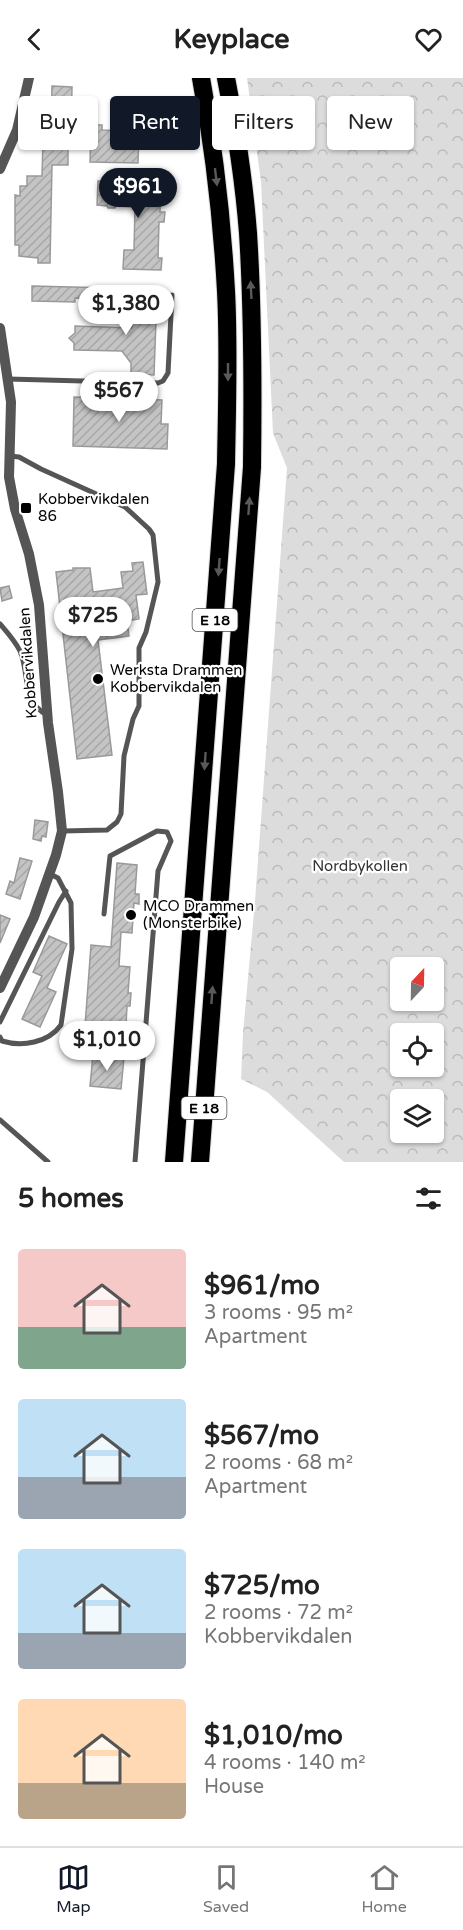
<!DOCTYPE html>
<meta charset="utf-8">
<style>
body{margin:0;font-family:"Varela Round",sans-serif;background:#f6f6f6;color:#222;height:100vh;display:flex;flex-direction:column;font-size:22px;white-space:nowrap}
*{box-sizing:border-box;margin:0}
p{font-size:20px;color:#767676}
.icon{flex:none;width:33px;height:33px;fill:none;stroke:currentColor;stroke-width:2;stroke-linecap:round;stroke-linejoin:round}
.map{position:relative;height:1084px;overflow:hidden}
.side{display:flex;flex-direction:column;background:#fff;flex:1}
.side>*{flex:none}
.top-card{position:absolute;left:18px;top:18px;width:428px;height:54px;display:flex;gap:12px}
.needle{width:39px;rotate:22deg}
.fabs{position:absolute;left:390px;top:879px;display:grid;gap:12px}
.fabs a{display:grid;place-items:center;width:54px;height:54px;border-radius:6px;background:#fff;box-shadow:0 2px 4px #0004;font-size:30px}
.price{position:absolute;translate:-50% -51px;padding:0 14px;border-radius:21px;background:#fff;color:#222;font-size:20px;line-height:39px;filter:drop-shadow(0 2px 3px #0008)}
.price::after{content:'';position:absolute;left:50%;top:36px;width:18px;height:14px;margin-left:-9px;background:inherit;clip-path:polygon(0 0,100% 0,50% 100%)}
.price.on{background:#111827;color:#fff}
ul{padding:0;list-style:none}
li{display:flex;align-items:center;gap:18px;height:150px;padding:0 18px}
li span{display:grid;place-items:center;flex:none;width:168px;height:120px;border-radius:6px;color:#555}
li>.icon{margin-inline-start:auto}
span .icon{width:72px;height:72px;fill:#fffc;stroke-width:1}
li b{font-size:26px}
h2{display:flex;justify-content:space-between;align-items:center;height:72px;padding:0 18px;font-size:26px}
.chip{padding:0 21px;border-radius:6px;background:#fff;box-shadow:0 2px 4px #0004;font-size:21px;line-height:54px}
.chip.on{background:#111827;color:#fff}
header{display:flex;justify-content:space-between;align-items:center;height:78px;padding:0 18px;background:#fff;font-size:27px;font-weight:700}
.tab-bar{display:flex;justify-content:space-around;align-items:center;height:84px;border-top:2px solid #e0e0e0;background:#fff;font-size:16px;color:#767676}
.tab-bar a{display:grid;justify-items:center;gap:3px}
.tab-bar .on{color:#111827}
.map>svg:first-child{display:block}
</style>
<header><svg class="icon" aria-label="back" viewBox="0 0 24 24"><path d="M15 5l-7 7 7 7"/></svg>Keyplace<svg class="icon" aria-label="heart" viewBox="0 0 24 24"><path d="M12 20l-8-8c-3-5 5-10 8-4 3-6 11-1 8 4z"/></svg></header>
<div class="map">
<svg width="463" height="1084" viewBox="0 0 463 1084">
<defs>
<pattern id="forest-crowns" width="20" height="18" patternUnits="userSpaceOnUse" patternTransform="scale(1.5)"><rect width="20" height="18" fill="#dcdcdc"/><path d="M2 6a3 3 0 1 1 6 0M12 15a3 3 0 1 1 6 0" fill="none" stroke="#bbb"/></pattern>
<pattern id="building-hatch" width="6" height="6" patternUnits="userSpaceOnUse" patternTransform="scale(1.5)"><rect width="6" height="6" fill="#c4c4c4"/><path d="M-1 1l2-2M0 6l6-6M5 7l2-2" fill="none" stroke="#a7a7a7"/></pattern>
</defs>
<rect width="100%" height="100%" fill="#fff"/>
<path fill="url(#forest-crowns)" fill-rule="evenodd" d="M 247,0 L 463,0 L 463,1084 L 344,1084 L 267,1014 L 241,1001 L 243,955 L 255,823 L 287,390 L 273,355 L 261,104 ZM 400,890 L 434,890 L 434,922 L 400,922 ZM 400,956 L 434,956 L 434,988 L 400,988 ZM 400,1022 L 434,1022 L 434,1054 L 400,1054 Z"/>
<g fill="url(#building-hatch)" stroke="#999" stroke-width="1.5">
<polygon points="52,8 72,9 71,59 68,59 68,87 52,87 50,185 38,185 38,180 19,178 19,167 15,167 15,117 20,118 20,108 27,108 27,98 42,98 43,61 51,61"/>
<polygon points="91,47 102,47 102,52 139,53 138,85 90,84"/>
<polygon points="98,103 161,105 160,134 165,134 164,144 159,144 158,180 162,180 161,192 123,191 124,172 134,172 135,129 116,128 115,130 108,130 107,128 97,127"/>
<polygon points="32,208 111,210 110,221 75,220 75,224 32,223"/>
<polygon points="133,216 157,216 154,297 131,296 131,285 122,273 74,272 74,265 69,260 75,255 75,248 132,250"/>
<polygon points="74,319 162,322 161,346 168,346 167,371 73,368"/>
<polygon points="143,484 147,516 136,517 139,541 127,543 129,558 98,562 112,677 77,681 56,494 73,492 73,490 90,490 93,514 123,510 121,494 133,493 132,485"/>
<polygon points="9,508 12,520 2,523 0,510"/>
<polygon points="35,742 48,744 46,759 42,758 41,763 33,761"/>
<polygon points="20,780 32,783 20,821 6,816 10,803 14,805"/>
<polygon points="117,785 137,787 135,816 139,816 139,826 134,825 132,855 121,854 119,888 130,889 128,915 131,915 130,928 127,928 126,947 102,945 100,976 83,975 91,867 111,869"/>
<polygon points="0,837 10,841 0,865"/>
<polygon points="49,858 67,866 47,910 56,914 40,949 22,941 42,898 33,894"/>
<polygon points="93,977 124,980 121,1011 90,1008"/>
</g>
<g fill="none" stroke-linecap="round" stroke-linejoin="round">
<g stroke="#dbdbdb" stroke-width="20">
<g id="highway">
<path d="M 174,1084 L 226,386 C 227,328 229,270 226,213 C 222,141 214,70 201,0"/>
<path d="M 200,1084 L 252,389 C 253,311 253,233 248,155 C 244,103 236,51 226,0"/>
</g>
</g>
<g stroke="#555" stroke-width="5">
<polyline points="8,301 158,305 163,303 168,295 172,217"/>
<polyline points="10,378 19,379 41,391 125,429 149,451 153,457 158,504 146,554 139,570 139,628 133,641 124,678 121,736 117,744 107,752 62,753"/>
<path d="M 0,546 C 7,554 15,563 20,573 C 30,596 21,623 47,637"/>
<polyline points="104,836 110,778 157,753 167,754 171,763 158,793 135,1084"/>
<polyline points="0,944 59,824 66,813"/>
<path d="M 0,959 L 2,963 C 22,969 48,965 61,947 L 72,871 L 71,825 L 58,800 L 50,796"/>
<polyline points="0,1042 48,1084"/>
</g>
<g stroke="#555" stroke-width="10">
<polyline points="0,91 17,52 29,0"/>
<polyline points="0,250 11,324 9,399 15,431 29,476 39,527 48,645 58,714 62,753 56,777 34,839 0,910"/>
</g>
<use href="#highway" stroke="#000" stroke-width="18"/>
</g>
<defs><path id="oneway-solid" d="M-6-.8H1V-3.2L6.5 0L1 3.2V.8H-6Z" transform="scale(1.5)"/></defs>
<g fill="#595959">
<use href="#oneway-solid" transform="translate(216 99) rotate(83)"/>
<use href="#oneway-solid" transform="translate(251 212) rotate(-93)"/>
<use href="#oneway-solid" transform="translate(228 294) rotate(90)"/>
<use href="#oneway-solid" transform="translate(249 428) rotate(-86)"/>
<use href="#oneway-solid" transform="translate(219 489) rotate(94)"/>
<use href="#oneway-solid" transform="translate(205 683) rotate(94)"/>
<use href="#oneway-solid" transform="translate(212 917) rotate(-86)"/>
</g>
<g fill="#000" stroke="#fff" stroke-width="2">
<rect x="20" y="424" width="12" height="12" rx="3"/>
<circle cx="98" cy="601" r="6"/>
<circle cx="131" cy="837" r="6"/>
</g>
<g text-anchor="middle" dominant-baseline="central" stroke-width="4.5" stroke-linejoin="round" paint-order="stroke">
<g fill="#fff" stroke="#4c4c4c" stroke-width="1.5">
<rect x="192.5" y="531" width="45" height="22" rx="4.5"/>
<rect x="181.5" y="1019" width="45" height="22" rx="4.5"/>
</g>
<g font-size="14" font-weight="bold" fill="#000">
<text x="215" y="542">E 18</text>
<text x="204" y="1030">E 18</text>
</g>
<g font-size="15" fill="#000" stroke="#fff" text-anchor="start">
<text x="38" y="421">Kobbervikdalen<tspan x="38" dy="17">86</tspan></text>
<text x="110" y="592">Werksta Drammen<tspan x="110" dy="17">Kobbervikdalen</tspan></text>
<text x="143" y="828">MCO Drammen<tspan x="143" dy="17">(Monsterbike)</tspan></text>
</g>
<g font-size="15" fill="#000" stroke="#fff">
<text transform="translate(28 585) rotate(-94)">Kobbervikdalen</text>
</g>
<g font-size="15" fill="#333" stroke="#fff">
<text x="360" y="788">Nordbykollen</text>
</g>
</g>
</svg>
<div class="fabs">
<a><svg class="needle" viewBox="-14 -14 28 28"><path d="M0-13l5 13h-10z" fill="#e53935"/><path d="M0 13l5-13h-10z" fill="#767676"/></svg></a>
<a><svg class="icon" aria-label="locate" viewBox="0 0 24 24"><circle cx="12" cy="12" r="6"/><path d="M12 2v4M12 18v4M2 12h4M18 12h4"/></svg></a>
<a><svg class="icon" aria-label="layers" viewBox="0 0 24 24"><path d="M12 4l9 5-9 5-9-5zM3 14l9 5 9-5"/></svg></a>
</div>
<b class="price on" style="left:138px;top:141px">$961</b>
<b class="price" style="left:126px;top:258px">$1,380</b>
<b class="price" style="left:119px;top:345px">$567</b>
<b class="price" style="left:93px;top:570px">$725</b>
<b class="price" style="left:107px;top:994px">$1,010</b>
<div class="top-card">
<a class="chip">Buy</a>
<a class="chip on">Rent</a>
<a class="chip">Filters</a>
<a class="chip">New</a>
</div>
</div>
<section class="side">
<h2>5 homes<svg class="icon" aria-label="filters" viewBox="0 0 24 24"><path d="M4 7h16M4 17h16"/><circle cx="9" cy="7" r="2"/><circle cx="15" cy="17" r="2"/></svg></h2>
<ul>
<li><span style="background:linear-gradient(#f6c9c9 65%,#7fa58c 0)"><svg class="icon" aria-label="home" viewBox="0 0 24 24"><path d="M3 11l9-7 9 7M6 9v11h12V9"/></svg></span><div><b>$961/mo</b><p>3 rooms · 95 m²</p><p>Apartment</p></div></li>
<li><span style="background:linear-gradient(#bfe0f5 65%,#9aa5b1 0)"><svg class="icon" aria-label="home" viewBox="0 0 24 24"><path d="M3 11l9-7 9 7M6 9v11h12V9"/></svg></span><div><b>$567/mo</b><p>2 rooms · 68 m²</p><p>Apartment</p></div></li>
<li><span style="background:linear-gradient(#bfe0f5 70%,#9aa5b1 0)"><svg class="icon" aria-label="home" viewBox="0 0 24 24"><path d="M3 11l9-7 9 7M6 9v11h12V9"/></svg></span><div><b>$725/mo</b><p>2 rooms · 72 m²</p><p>Kobbervikdalen</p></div></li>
<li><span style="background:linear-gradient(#ffd9b3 70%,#b9a48a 0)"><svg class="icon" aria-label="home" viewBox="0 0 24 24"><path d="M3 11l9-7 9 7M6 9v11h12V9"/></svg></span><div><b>$1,010/mo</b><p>4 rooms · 140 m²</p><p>House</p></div></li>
</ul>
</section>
<nav class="tab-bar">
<a class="on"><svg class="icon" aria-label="map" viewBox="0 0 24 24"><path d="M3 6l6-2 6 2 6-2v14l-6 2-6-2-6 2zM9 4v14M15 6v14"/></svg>Map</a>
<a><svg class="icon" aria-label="saved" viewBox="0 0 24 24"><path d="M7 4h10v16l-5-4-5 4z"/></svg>Saved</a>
<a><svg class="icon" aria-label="home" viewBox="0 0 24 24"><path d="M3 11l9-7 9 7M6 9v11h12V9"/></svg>Home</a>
</nav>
